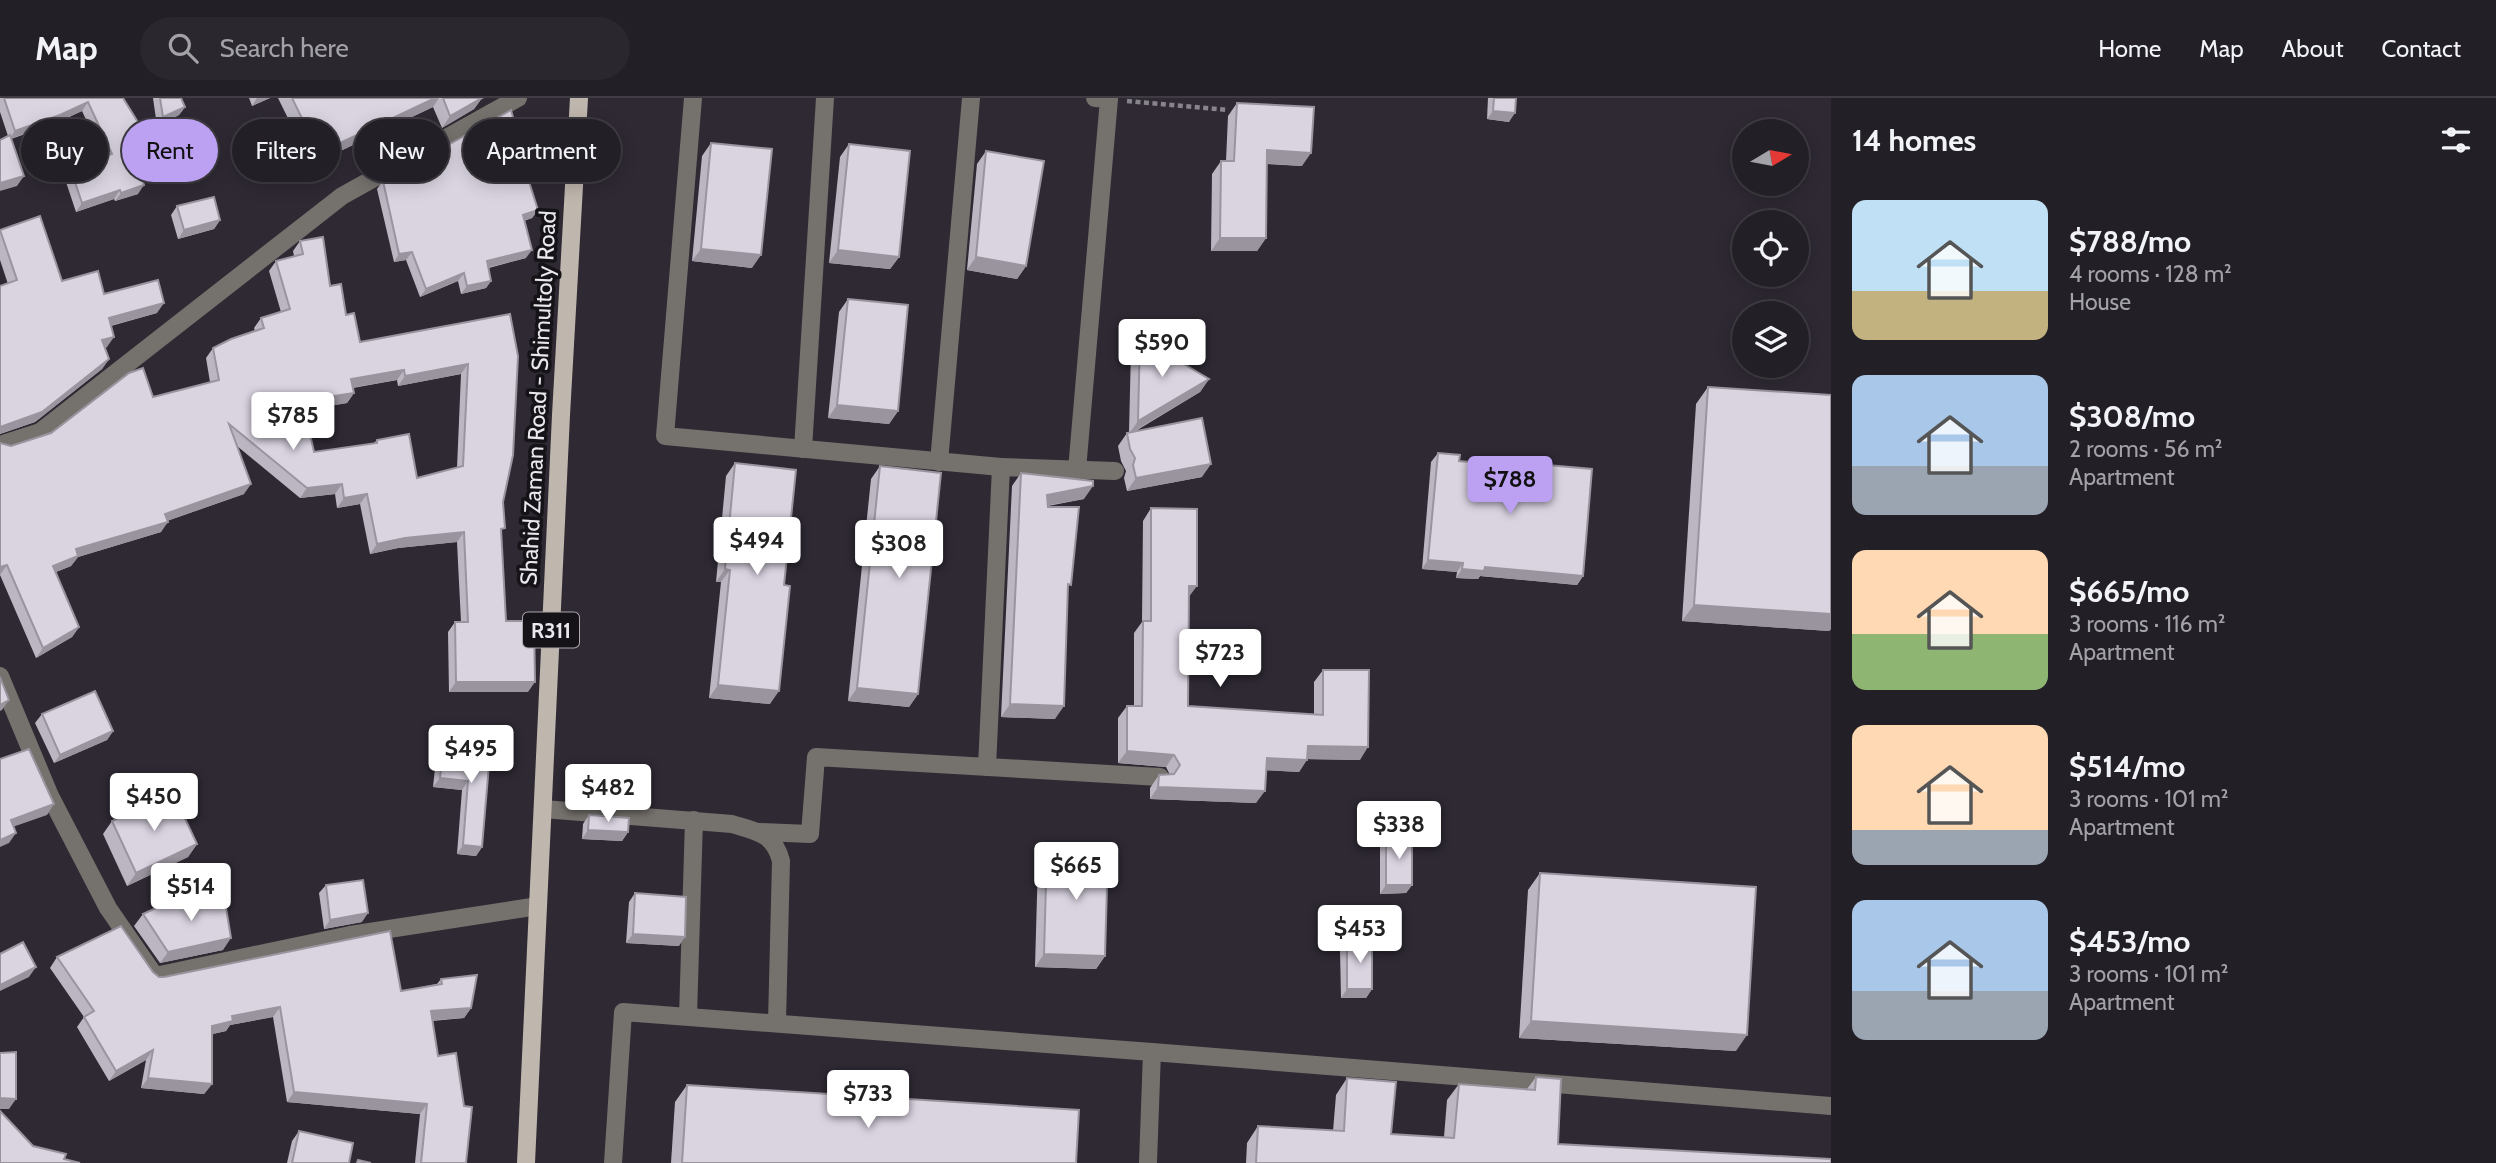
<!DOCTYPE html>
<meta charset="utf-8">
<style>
body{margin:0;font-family:Cabin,sans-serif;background:#2a272e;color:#f1f3f6;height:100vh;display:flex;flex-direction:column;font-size:26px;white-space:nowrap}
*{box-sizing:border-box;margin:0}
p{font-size:23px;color:#a2a2a7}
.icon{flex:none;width:38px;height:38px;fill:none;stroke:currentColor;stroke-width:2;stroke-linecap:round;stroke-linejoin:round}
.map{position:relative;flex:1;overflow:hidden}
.sheet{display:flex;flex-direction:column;background:#221f26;width:665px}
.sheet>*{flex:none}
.guide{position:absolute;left:21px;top:21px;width:665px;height:63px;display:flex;gap:14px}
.needle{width:46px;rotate:80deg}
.fabs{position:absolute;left:1732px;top:21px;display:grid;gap:14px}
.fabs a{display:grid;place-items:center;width:77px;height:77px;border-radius:50%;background:#221f26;box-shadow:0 4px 18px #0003,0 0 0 2px #3f3d43;font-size:35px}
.price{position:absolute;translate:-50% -60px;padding:0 16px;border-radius:7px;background:#fff;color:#222;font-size:23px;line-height:46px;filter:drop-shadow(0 2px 4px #0008)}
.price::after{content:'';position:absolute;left:50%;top:42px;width:21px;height:16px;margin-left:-10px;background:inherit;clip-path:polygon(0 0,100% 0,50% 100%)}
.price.on{background:#bca0f2;color:#111}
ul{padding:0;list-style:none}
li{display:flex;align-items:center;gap:21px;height:175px;padding:0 21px}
li span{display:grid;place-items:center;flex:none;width:196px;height:140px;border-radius:14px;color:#555}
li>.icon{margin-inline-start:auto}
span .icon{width:84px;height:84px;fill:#fffc;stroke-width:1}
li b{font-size:30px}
h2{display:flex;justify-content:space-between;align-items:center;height:84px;padding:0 21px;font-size:30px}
.chip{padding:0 24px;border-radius:32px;background:#221f26;box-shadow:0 4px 18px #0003,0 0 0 2px #3f3d43;font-size:24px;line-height:63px}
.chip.on{background:#bca0f2;color:#111}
header{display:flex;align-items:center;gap:42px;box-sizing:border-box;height:98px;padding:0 35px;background:#221f26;border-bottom:2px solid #3f3d43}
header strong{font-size:33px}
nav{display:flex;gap:38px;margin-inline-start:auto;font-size:24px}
.search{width:490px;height:63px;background:#2a272e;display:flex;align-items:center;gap:18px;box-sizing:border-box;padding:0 24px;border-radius:38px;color:#a2a2a7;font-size:26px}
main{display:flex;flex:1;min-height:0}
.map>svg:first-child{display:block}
</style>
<header>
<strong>Map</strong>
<div class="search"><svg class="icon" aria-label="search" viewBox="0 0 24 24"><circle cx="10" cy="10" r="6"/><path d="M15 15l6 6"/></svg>Search here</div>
<nav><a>Home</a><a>Map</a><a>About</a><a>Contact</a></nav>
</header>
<main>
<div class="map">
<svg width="1831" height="1065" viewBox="0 0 1831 1065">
<rect width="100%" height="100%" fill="#2e2933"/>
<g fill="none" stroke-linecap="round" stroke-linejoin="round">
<polyline stroke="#88848c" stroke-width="4.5" stroke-dasharray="5 3.5" stroke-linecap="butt" points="1127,3 1228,12"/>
<g stroke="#75716d" stroke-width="18">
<polyline points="693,0 665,338 1001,369"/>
<polyline points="0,347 40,334 342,98 518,0"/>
<polyline points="803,351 825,0"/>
<polyline points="939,364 971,0"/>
<polyline points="1077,372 1109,1 1095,0"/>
<polyline points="0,578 50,698 108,810 155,878 350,837 538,808"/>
<polyline points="987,669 1001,369 1115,373"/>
<path d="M 543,711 L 732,726 C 757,734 774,735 781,763 L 777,924"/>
<polyline points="759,734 810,736 816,659 1160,679"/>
<polyline points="688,918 694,722"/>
<polyline points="1152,954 1831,1008"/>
<polyline points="613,1065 623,914 1152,954 1148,1065"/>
</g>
<polyline stroke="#bfb6ad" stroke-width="18" points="526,1065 561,317 579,0"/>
</g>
<g fill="#bbb6c2" fill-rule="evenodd">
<polygon points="0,0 123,0 141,29 135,38 129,40 138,96 115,103 114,101 76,114 64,78 70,69 103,59 82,13 54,26 11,41 17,88 8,38 0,14"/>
<polygon points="153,0 181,0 185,9 179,17 157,28"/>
<polygon points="249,0 270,0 252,8"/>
<polygon points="278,0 482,0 474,11 442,30 433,9 311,67"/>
<polygon points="1488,0 1516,0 1509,24 1487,21"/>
<polygon points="1237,5 1302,68 1266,66 1266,140 1257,153 1211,153 1212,76 1221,63 1226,63 1228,18"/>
<polygon points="711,45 752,170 692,163 702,58"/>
<polygon points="849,46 899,159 890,171 829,165 840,59"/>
<polygon points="986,53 1026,168 1017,181 967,172 977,66"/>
<polygon points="521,58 538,112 532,120 524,123 526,160 489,170 491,183 486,190 461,196 458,183 420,199 406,162 394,164 377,91 383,83"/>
<polygon points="177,108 220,122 214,131 178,141 171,117"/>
<polygon points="0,132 62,183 157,215 111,228 107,249 105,250 109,261 102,271 35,324 0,336 0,188 8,186 0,162"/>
<path d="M 300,143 L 330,188 L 360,244 L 510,216 L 501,436 L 506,523 L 528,594 L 449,594 L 448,534 L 455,524 L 461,524 L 457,444 L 398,450 L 370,456 L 360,406 L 337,410 L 335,396 L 300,400 L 237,348 L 244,396 L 167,423 L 161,434 L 78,459 L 71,468 L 56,474 L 79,529 L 72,539 L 36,560 L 0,477 L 0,345 L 11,348 L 153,299 L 210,284 L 206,260 L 213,250 L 255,233 L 254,230 L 261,220 L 281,214 L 269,173 L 276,163 L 294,158 L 293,153 ZM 461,276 L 457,370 L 417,380 L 377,342 L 374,345 L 314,354 L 305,317 L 321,312 L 323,309 L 347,305 L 354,295 L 353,290 L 397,282 L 398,288 Z"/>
<polygon points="848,201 898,313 889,326 828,320 839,214"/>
<polygon points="1140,240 1209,281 1200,294 1134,334 1202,379 1127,393 1124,380 1126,373 1121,363 1118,348 1127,335 1129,334 1131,252"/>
<polygon points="1708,289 1831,297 1831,531 1829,533 1682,523 1696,306"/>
<polygon points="1438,355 1459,363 1498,367 1501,363 1583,478 1577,487 1480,478 1478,481 1456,480 1457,474 1422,471 1431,364"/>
<polygon points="735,365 784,487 770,606 709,600 721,484 716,484 726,378"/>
<polygon points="880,368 918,596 909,609 848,603 871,381"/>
<polygon points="1021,375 1084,401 1048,408 1068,492 1055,621 1001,619 1012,388"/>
<polygon points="1151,410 1189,499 1188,608 1314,616 1314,584 1323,572 1360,662 1307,661 1299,674 1266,672 1256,705 1150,701 1150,690 1159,677 1170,677 1166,669 1118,665 1118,620 1127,608 1134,608 1134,535 1142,524 1143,423"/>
<polygon points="42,616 113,633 107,642 54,665 35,625"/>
<polygon points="472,641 482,749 476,758 457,756 462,692 433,689 436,661 443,652 466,654 466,650"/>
<polygon points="592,675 624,706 584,703 585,684"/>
<polygon points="589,717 628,734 622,743 582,741 583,726"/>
<polygon points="112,723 197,746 188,759 127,788 103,736"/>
<polygon points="1386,739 1412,787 1406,795 1380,796 1380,747"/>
<polygon points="1047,750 1105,858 1096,871 1035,869 1038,763"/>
<polygon points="1540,775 1736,953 1519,940 1528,792"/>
<polygon points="326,787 362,824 324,831 319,795"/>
<polygon points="635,795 679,848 626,845 629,804"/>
<polygon points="143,816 223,852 160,865 134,828"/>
<polygon points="1347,843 1372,891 1366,900 1341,900 1340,852"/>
<polygon points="57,859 153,874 159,879 401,893 437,886 441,881 471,910 464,920 432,923 438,958 466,1065 415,1065 420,1016 287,1004 273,919 230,927 226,933 212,936 212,986 204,996 141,990 146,962 109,983 77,929 84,919 50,870"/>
<polygon points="1536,979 1558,1046 1831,1065 1246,1065 1247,1045 1258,1028 1333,1033 1336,997 1347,980 1391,1036 1444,1039 1447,1002 1459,986 1527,991"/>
<polygon points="687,987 1076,1065 671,1065 675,1004"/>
<polygon points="299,1033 349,1065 287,1065 292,1043"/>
</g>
<g fill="#99949e">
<polygon points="257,0 270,0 252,8"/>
<polygon points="435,0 439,0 433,9 311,67 319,55"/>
<polygon points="482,0 474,11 442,30 450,18"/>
<polygon points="88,4 82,13 54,26 9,41 15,33"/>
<polygon points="185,9 179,17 157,28 163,19"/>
<polygon points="1493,13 1515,15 1509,24 1487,21"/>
<polygon points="141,29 135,38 122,44 128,35"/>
<polygon points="1267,52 1311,55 1302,68 1258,65"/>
<polygon points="24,78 17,88 0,93 0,85"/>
<polygon points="144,87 138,96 115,103 121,95"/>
<polygon points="120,92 114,101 76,114 82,105"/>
<polygon points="538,112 532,120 517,125 523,117"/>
<polygon points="220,122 214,131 178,141 184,132"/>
<polygon points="1220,140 1266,140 1257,153 1211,153"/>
<polygon points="701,151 761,157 752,170 692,163"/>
<polygon points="532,152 526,160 482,171 487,163"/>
<polygon points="838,152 899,159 890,171 829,165"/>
<polygon points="412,154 406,162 394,164 399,156"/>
<polygon points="976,159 1026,168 1017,181 967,172"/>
<polygon points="464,175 458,183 420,199 426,191"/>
<polygon points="491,183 486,190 461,196 467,188"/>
<polygon points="164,205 157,215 102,230 109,220"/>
<polygon points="114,239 107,249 95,252 102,242"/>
<polygon points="109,261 102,271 35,324 0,336 0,329"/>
<polygon points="468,266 461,276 398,288 405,278"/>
<polygon points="404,272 397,282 344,291 351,281"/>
<polygon points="1209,281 1200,294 1129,336 1138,323"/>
<polygon points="354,295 347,305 323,309 321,312 297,319 304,309 327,299"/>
<polygon points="837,307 898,313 889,326 828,320"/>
<polygon points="1211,366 1202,379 1127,393 1136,380"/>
<polygon points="251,386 244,396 158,426 165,416"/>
<polygon points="342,386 335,396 300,400 307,390"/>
<polygon points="1093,388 1084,401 1038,409 1047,397"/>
<polygon points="367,396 360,406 337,410 344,400"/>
<polygon points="168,424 161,434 78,459 71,468 46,478 53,468 76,451"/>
<polygon points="464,434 457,444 398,450 370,456 377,446 405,440"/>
<polygon points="1428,462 1463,465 1457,474 1422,471"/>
<polygon points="7,467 0,477 0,469"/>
<polygon points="1485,469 1583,478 1577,487 1480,478 1478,481 1456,480 1462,471"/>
<polygon points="725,471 730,472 721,484 716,484"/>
<polygon points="1189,488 1197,488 1188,500"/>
<polygon points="1694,507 1831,516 1831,531 1829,533 1682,523"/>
<polygon points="79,529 72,539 36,560 43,550"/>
<polygon points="456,584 535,584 528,594 449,594"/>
<polygon points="718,587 779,593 770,606 709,600"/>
<polygon points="857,590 918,596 909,609 848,603"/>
<polygon points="9,602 2,612 0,613 0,607"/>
<polygon points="1010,606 1064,608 1055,621 1001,619"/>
<polygon points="113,633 107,642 54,665 60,657"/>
<polygon points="1308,648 1368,649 1360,662 1300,661"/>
<polygon points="1127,653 1174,657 1166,669 1118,665"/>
<polygon points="1267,660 1307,662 1299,674 1258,672"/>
<polygon points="440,680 468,683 462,692 433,689"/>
<polygon points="1158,689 1265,693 1256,705 1150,701"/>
<polygon points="590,694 630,697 624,706 584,703"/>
<polygon points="54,706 47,717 4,732 11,722"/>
<polygon points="588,732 628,734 622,743 582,741"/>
<polygon points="16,735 9,745 0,749 0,742"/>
<polygon points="197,746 188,759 127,788 136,775"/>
<polygon points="463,747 482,749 476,758 457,756"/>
<polygon points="1386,787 1412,787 1406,795 1380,796"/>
<polygon points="368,815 362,824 324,831 330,822"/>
<polygon points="633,836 685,839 679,848 626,845"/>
<polygon points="231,840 223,852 160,865 168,854"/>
<polygon points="1044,856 1105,858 1096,871 1035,869"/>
<polygon points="36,869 29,879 0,893 0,887"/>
<polygon points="1347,891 1372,891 1366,900 1341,900"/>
<polygon points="280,909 273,919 230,927 226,933 205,938 212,928 232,918"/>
<polygon points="471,910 464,920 423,923 431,913"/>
<polygon points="1531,923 1747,937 1736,953 1519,940"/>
<polygon points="153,952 146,962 109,983 116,973"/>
<polygon points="148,980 212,986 204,996 141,990"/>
<polygon points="294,994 427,1006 420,1016 287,1004"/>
<polygon points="0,1000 16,1001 9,1011 0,1011"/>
</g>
<g fill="#dad4e1" stroke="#99949e" stroke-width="2" fill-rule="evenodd">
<polygon points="4,0 123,0 141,29 128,35 144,87 121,95 120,92 82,105 70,69 112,56 88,4 60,17 15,33"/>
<polygon points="160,0 181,0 185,9 163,19"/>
<polygon points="292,0 435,0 319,55"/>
<polygon points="443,0 482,0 450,18"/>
<polygon points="1494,0 1516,0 1515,15 1493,13"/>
<polygon points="1237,5 1314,9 1311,55 1267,52 1266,140 1220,140 1221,63 1234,63"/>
<polygon points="511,12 523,55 520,55 538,112 523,117 532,152 487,163 491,183 467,188 464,175 426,191 412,154 399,156 383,83"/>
<polygon points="10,37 24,78 0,85 0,42"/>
<polygon points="711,45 772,51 761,157 701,151"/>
<polygon points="849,46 910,53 899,159 838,152"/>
<polygon points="986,53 1044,63 1026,168 976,159"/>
<polygon points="214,99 220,122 184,132 177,108"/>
<polygon points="40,118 62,183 98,173 104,196 158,182 164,205 109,220 114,239 102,242 109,261 42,314 0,329 0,188 17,182 0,132"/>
<path d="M 323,139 L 330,188 L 341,186 L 346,217 L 354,215 L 360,244 L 510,216 L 518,258 L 513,357 L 503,404 L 505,430 L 501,431 L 506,523 L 534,523 L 535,584 L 456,584 L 455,524 L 468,524 L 464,434 L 405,440 L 377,446 L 367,396 L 344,400 L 342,386 L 307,390 L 229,326 L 251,386 L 165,416 L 168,424 L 76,451 L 78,458 L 53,468 L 79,529 L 43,550 L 7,467 L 0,469 L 0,345 L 11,348 L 51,335 L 129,275 L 143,270 L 153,299 L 219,282 L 213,250 L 231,241 L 264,230 L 261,220 L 290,211 L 276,163 L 303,156 L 300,143 ZM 468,266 L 463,368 L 417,380 L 409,336 L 377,342 L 377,345 L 314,354 L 304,309 L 328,302 L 327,299 L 354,295 L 351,281 L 404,272 L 405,278 Z"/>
<polygon points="848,201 908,207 898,313 837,307"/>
<polygon points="1140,240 1209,281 1138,323"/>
<polygon points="1708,289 1831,297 1831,516 1694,507"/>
<polygon points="1202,320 1211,366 1136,380 1133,367 1135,360 1130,351 1127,335"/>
<polygon points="1438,355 1460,357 1459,363 1500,367 1501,363 1592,371 1583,478 1485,469 1484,473 1462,471 1463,465 1428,462"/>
<polygon points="735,365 796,372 784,487 790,488 779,593 718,587 730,472 725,471"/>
<polygon points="880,368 941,375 918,596 857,590"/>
<polygon points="1021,375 1093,383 1093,388 1047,397 1048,409 1079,409 1071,487 1068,486 1064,608 1010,606"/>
<polygon points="1151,410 1197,411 1197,488 1189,488 1188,608 1323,617 1323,572 1369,572 1368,649 1308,648 1307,662 1267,660 1265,693 1158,689 1159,677 1174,676 1180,667 1174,657 1127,653 1127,608 1142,608 1143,523 1151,523"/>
<polygon points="0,579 9,602 0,607"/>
<polygon points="95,593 113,633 60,657 42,616"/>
<polygon points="472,641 491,643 482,749 463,747 468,683 440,680 443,652 471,654"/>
<polygon points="29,651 54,706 11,722 16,735 0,742 0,661"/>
<polygon points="592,675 632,677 630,697 590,694"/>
<polygon points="173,695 197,746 136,775 112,723"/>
<polygon points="589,717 629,720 628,734 588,732"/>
<polygon points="1412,738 1412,787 1386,787 1386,739"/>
<polygon points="1047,750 1108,752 1105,858 1044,856"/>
<polygon points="1540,775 1756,789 1747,937 1531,923"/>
<polygon points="363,782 368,815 330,822 326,787"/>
<polygon points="635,795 686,799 685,839 633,836"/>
<polygon points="224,798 231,840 168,854 143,816 156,810"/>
<polygon points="121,828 153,874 159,879 164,879 390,833 401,893 442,886 441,881 477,877 471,910 431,913 438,958 456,955 464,1008 472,1009 466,1065 421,1065 427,1006 294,994 280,909 232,918 233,923 212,928 212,986 148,980 153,952 116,973 84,919 94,913 57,859"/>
<rect x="1347" y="843" width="25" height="48"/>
<polygon points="23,844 36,869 0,887 0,856"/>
<polygon points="16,954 16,1001 0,1000 0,955"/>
<polygon points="1536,979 1561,981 1558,1046 1831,1061 1831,1065 1256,1065 1258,1028 1344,1033 1347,980 1396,984 1391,1036 1454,1040 1459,986 1535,992"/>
<polygon points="687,987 1079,1012 1076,1065 682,1065"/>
<polygon points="0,1013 33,1048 66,1056 64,1061 80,1065 0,1065"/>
<polygon points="299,1033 353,1045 349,1065 292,1065"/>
<polygon points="358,1062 371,1065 357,1065"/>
</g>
<g text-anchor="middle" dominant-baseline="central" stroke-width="7" stroke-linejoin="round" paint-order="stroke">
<rect fill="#151317" stroke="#aaa7ad" stroke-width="2" x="523" y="514.5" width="56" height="35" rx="5"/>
<g font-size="21" font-weight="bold" fill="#eae7ed">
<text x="551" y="532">R311</text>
</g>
<g font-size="23" fill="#eae7ed" stroke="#151317">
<text transform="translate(538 300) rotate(-87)">Shahid Zaman Road - Shimultoly Road</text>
</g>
</g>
</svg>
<div class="fabs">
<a><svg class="needle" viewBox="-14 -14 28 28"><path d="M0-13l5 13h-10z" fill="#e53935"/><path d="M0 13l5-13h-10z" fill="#a2a2a7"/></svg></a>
<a><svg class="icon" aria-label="locate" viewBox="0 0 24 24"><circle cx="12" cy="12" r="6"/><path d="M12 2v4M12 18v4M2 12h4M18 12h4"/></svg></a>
<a><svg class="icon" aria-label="layers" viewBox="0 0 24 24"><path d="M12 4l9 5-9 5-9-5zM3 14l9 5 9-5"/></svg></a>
</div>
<b class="price" style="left:1162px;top:281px">$590</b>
<b class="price" style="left:293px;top:354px">$785</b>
<b class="price on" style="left:1510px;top:418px">$788</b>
<b class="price" style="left:757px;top:479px">$494</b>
<b class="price" style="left:899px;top:482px">$308</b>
<b class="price" style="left:1220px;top:591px">$723</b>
<b class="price" style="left:471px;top:687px">$495</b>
<b class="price" style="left:608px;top:726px">$482</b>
<b class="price" style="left:154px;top:735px">$450</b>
<b class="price" style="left:1399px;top:763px">$338</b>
<b class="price" style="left:1076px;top:804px">$665</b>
<b class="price" style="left:191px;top:825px">$514</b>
<b class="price" style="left:1360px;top:867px">$453</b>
<b class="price" style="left:868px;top:1032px">$733</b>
<div class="guide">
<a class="chip">Buy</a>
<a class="chip on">Rent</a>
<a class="chip">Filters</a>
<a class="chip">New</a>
<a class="chip">Apartment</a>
</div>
</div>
<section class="sheet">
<h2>14 homes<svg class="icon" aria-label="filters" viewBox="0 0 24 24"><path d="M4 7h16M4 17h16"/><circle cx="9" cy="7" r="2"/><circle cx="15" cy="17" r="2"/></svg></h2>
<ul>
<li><span style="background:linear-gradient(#bfe0f5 65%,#c2b280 0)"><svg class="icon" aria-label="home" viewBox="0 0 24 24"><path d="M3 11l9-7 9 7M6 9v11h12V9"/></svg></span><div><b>$788/mo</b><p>4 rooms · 128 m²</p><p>House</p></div></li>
<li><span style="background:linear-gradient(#a9c7e8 65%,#9aa5b1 0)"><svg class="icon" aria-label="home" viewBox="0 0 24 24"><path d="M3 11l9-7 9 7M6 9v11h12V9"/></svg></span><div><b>$308/mo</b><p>2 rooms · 56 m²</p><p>Apartment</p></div></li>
<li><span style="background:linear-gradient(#ffd9b3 60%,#8fb573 0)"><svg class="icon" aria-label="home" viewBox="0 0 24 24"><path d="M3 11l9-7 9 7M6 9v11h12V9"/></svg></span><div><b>$665/mo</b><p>3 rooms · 116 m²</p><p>Apartment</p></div></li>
<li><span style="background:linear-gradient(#ffd9b3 75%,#9aa5b1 0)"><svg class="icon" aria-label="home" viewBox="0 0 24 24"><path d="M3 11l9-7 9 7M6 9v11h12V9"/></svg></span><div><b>$514/mo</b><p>3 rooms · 101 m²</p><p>Apartment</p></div></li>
<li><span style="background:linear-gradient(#a9c7e8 65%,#9aa5b1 0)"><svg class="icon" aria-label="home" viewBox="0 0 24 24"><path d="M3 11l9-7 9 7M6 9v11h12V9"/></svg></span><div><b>$453/mo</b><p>3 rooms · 101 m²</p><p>Apartment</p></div></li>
</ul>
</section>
</main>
